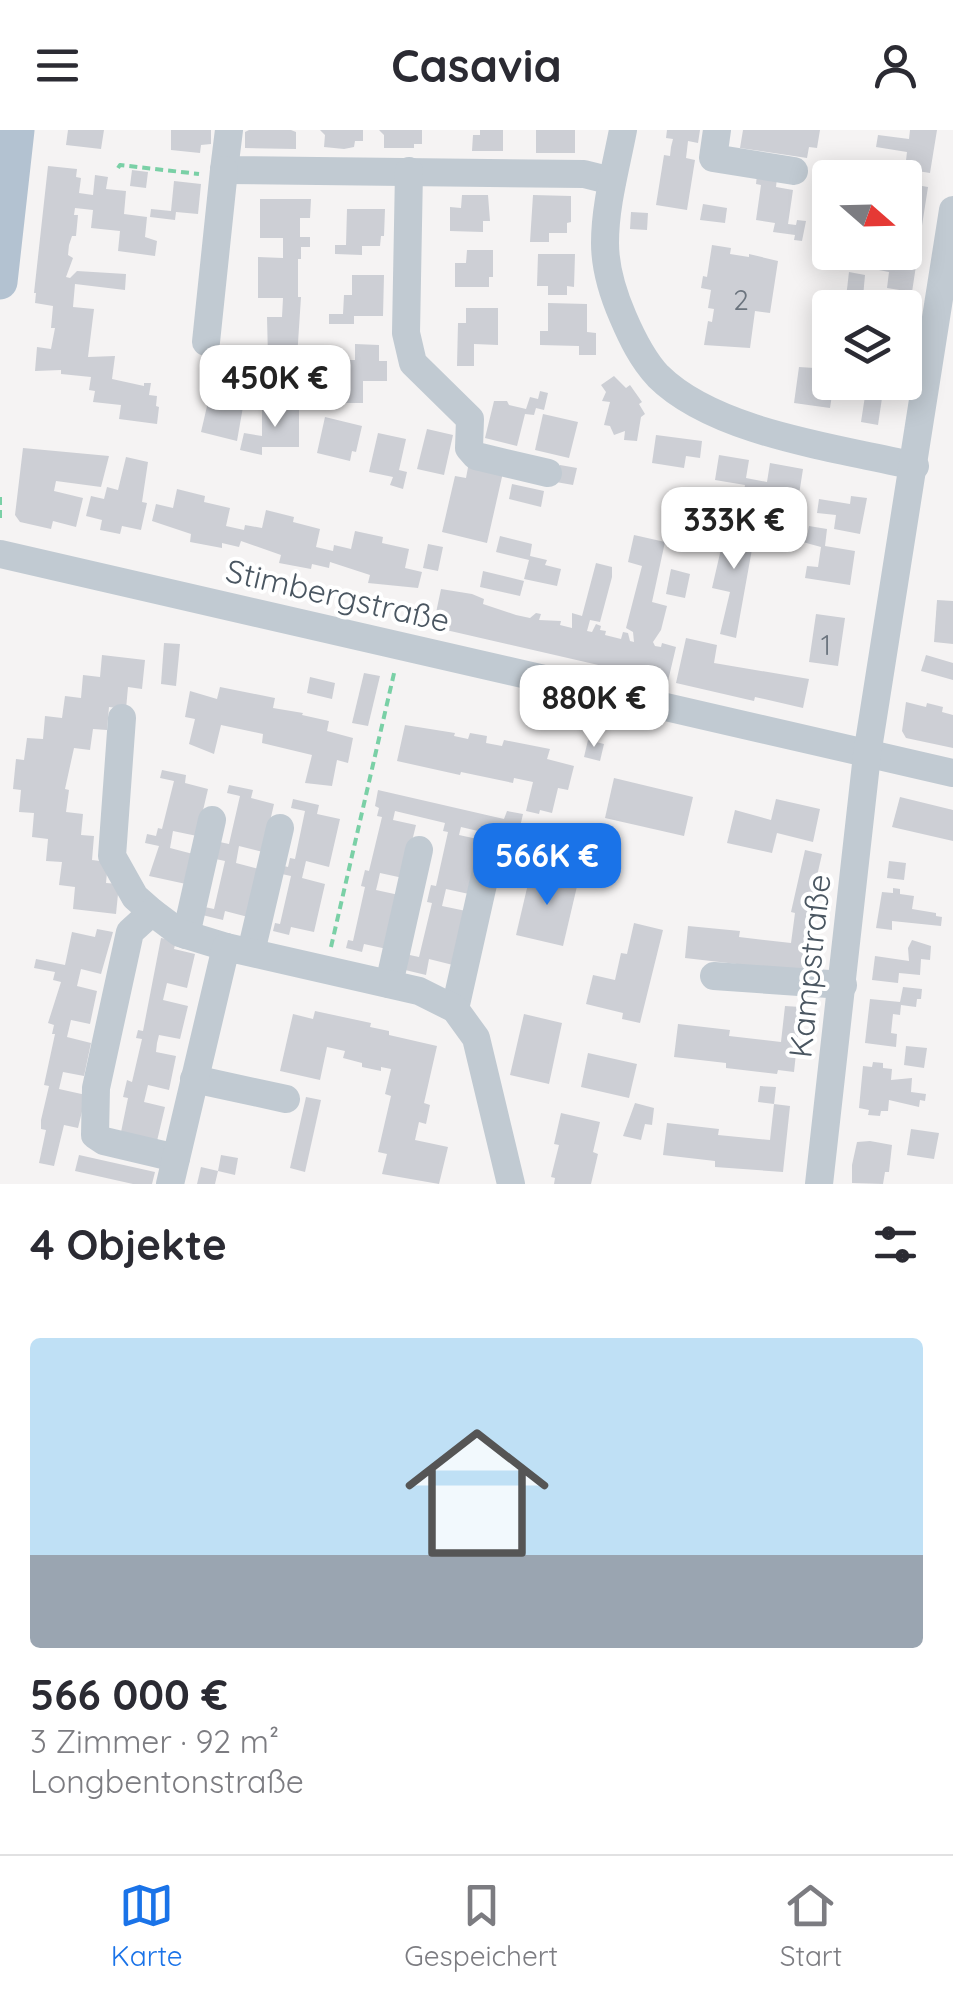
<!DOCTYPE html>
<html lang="de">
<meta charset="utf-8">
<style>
body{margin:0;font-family:Quicksand,sans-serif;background:#f2f2f3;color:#2b2b33;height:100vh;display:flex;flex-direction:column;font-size:38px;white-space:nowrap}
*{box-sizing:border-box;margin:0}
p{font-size:32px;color:#7c7c81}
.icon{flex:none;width:55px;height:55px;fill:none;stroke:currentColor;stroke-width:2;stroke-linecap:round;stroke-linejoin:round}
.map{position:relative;height:1054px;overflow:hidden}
.side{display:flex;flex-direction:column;background:#fff;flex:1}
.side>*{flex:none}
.needle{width:65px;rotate:110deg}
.controls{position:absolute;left:812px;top:30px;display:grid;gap:20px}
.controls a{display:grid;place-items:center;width:110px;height:110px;border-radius:10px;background:#fff;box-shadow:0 5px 25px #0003;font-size:50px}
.price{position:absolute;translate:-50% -85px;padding:0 22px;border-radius:20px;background:#fff;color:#222;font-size:32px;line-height:65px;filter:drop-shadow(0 2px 5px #0008)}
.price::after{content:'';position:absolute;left:50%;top:60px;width:30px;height:22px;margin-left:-15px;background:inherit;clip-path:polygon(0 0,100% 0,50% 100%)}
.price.active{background:#1a73e8;color:#fff}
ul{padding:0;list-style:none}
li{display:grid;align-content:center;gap:20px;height:530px;padding:0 30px}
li+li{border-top:2px solid #e1e1e2}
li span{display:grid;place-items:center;height:310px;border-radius:10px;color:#555}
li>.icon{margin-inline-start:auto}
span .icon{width:180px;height:180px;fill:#fffc;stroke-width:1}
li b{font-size:42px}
h2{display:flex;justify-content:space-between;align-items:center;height:120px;padding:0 30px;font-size:42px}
header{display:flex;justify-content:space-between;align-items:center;height:130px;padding:0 30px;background:#fff;font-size:45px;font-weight:800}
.tab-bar{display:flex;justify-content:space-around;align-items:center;height:140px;border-top:2px solid #e1e1e2;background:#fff;font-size:28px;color:#7c7c81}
.tab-bar a{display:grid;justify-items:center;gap:5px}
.tab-bar .active{color:#1a73e8}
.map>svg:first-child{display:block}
</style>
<header><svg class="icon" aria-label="menu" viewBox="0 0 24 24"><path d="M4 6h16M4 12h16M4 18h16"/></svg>Casavia<svg class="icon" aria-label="person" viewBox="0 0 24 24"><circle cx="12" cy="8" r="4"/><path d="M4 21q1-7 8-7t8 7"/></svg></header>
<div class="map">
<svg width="953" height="1054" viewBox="0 0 953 1054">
<rect width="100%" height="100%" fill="#f5f3f3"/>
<g fill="#cdcfd5">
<polygon points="68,0 104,0 101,19 66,15"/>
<polygon points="171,0 211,0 211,14 201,15 200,23 171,20"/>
<polygon points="249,0 291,0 296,2 296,19 245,18 245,2"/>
<polygon points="320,0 363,0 363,11 355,11 354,17 344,19 324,17 325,5"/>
<polygon points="379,0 422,0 422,14 414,14 414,18 384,18 384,5"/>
<polygon points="480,0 503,0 503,21 472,21 473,5 480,5"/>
<rect x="536" y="0" width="39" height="23"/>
<polygon points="667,0 700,0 698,13 688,11 687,20 686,28 695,30 687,80 656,75 664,25 670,26 671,17 673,9 666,8"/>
<polygon points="743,0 820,0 817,18 809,17 807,28 740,18"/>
<polygon points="910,0 937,0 930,43 905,39 907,22 876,17 878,5 909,9"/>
<polygon points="48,36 77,39 76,47 81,48 79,63 93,65 95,45 108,47 106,59 126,61 124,84 147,87 145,107 157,111 155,126 118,121 120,101 91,98 93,80 75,78 74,85 78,85 76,106 72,106 69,115 68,125 73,128 66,147 70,148 77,141 126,144 125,160 75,154 73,177 94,179 88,227 115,226 112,249 144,256 144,253 151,253 149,265 157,266 156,276 159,277 157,294 119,289 121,275 93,272 95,261 89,260 91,247 61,244 61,240 35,241 37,217 51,219 55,198 51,198 53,176 35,173 36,163 34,163"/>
<polygon points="132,40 148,42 146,58 130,56"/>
<polygon points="757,45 777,48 776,57 793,60 788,94 796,95 797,90 806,91 802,111 794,110 795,105 773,102 775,93 756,90 761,55 756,54"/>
<polygon points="174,51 201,54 198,84 176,82 175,90 150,87 151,79 171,81"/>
<polygon points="905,53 928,57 921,102 905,100"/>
<polygon points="462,65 488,65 490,91 483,91 483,102 450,101 450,77 461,78"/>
<polygon points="533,65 571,66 571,92 567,93 567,103 549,103 549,112 530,112"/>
<polygon points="260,69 311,69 310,88 300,88 300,107 310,107 310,117 301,117 301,129 298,129 298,167 301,167 297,228 268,228 267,187 282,187 283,168 258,168 258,127 283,128 283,108 260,108"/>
<polygon points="703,74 727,78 725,93 700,90"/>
<polygon points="347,79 385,79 384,106 381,106 380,116 362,116 362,125 335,124 335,115 346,115"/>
<polygon points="631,82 648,83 647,100 630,99"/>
<polygon points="905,114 919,116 912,162 887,158 889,142 858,136 859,125 891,129 892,122 905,122"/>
<polygon points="712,115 731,118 730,124 749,127 749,124 778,131 770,183 755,181 750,218 704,215 708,191 712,192 714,179 708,178 711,160 701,158 703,146 707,147"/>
<polygon points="467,120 493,120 493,147 489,147 489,157 455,157 455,133 466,133"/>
<polygon points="538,124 575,124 574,157 567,156 567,165 548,165 548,156 537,156"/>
<polygon points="849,142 865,145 862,178 845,176"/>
<polygon points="352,145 384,145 383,186 354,186 354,194 329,194 329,184 343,184 344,165 352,165"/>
<polygon points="548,173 587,174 587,202 596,203 596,225 579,225 579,216 540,215 540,201 548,201"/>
<polygon points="466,178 498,178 498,215 474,214 474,236 457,236 458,193 466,193"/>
<polygon points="355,214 379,215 379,231 387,231 387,251 363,251 363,273 344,273 347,230 355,230"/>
<rect x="284" y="237" width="16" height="17"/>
<polygon points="799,237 830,239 830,252 834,252 830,278 794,273"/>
<polygon points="614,246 626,258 630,255 642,272 639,274 645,284 641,287 637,311 624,310 625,301 614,305 610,296 604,295 610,272 602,271 606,262 601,255"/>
<polygon points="869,252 899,252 896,268 867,263"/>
<polygon points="540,261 548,263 544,280 536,278 534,285 525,284 517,316 485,308 494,271 507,271 509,275 526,279 530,267 538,269"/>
<polygon points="221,266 244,271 237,311 201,302 208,272 219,275"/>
<polygon points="865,266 882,268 878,295 861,292"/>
<polygon points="262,276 299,277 299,317 262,317 262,325 240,320 244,303 262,306"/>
<polygon points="543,284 578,292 569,328 535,320"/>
<polygon points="325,287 362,296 356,322 352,321 350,331 317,323"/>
<polygon points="427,299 453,305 444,345 417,339"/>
<polygon points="378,303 406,309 399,340 407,342 403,359 390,355 393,347 369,342"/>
<polygon points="656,305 702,311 700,328 686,326 684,338 652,333"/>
<polygon points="23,318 109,326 101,357 56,351 54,361 83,368 76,397 53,391 51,399 20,392 15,385"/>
<polygon points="719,325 749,330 746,348 767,352 770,333 803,339 798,371 764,366 763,376 742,373 745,355 715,350"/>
<polygon points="126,327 148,332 142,372 147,373 141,400 122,396 120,404 100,400 102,390 86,386 91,366 104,369 107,357 118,360"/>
<polygon points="469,332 504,338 487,413 442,402 455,346 466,348"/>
<polygon points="560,335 577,338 573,355 556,352"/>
<polygon points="512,354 544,361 541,377 509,369"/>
<polygon points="177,359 205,366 204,372 230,378 226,396 244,400 245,395 262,398 266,380 294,387 293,392 320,399 316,417 333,421 334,415 351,419 355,401 383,407 382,413 409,419 405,438 422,442 418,458 368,453 370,445 330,432 329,438 312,434 311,439 279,433 281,425 241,411 239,417 222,413 222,418 190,412 191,404 152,391 156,374 173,378"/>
<polygon points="851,366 867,368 860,404 834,399 836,385 817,383 819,369 850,374"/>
<polygon points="727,393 756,397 736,508 720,504 730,462 712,458"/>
<polygon points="809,396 827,399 825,416 855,421 850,455 805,448 807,436 818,437 821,417 799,411 800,405 807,406"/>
<polygon points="634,405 665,412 652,472 667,476 661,500 653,512 655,516 661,517 662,513 676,517 668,551 433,497 441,459 472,464 484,469 483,474 516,485 530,488 536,483 541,484 539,490 561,491 560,495 572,498 572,483 582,486 596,433 612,437 612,447 600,492 590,490 587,501 592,502 596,494 601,496 600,500 606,501 605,505 621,509 623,502 628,503 630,511 634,512 633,502 626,498 642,436 628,432"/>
<polygon points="500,406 532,414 530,426 547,430 545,435 561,439 557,456 524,449 529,430 496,422"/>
<polygon points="428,414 443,417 438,441 423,438"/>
<polygon points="671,439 690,444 685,468 666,464"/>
<polygon points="483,441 524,451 520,466 480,457"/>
<polygon points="937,470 953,471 953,514 934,512"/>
<polygon points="816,484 845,488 838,536 809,532"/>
<polygon points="686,508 717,515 714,533 809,549 803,578 755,567 754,571 676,553"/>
<polygon points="164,513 180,514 176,556 161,554"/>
<polygon points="102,525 145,530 142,559 128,557 126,579 109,577 107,600 93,599 90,620 74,618 65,659 69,660 66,682 83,684 81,705 94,706 92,730 108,732 106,753 119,754 116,784 73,779 75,757 59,755 62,732 46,731 48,709 32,707 34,683 19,682 21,660 13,659 16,629 24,630 27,608 43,609 45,586 62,588 65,566 81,568 83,545 100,547"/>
<polygon points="926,525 953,533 953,550 921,541"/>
<polygon points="364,543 380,546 368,596 352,593"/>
<polygon points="310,547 335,553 332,569 307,563"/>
<polygon points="220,557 275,568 273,578 303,583 302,585 329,591 327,601 353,608 348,633 337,630 332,656 305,653 312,625 262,613 263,604 221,595 214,624 189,614 195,589 185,587 190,561 217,569"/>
<polygon points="906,572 926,577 927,573 943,577 942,582 953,585 953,618 906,608 902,601"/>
<polygon points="405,595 455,603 454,606 468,609 470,603 487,606 486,613 502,616 504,610 550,619 547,629 574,636 568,660 558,658 552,683 540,680 539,684 526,681 533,652 514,648 513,653 461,642 460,645 397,631"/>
<polygon points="588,610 604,614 600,631 584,627"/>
<polygon points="162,640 186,645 185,653 208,659 197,706 173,701 170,718 193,724 186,754 149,746 159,716 145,713 147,704 156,706 158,698 162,699 174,651 160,648"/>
<polygon points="614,648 693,667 684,706 605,688"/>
<polygon points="229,655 253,660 251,668 274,674 263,722 239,716 236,733 259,739 248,787 225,781 223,790 198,784 200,776 214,779 225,731 211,728 215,711 229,714 240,666 227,663"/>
<polygon points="378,660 504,689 507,681 523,684 517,710 461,697 459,705 482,710 469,764 446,759 442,776 466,781 453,835 429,829 426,845 401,839 405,824 419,827 432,773 427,772 429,763 431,755 436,756 448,702 443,701 445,693 395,681 393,690 416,695 403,748 380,743 378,752 376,760 399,765 387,819 364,814 362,822 346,818 348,810 353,811 365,757 361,756 365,740 369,741 382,687 377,686 379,678 375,676"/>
<polygon points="900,667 953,680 953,711 892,697"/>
<polygon points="293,669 319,675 317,684 340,689 329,737 306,731 302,748 325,754 314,802 291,797 289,805 273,801 275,793 280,794 291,746 277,743 280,735 288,737 290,728 295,729 305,681 291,678"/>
<polygon points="776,669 820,679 813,712 777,703 772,723 727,713 735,680 771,690"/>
<polygon points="549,700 583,708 579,724 546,716"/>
<polygon points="805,720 822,724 808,786 811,786 805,843 736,840 737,834 685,828 688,796 740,801 739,807 791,813 795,783 791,782"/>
<polygon points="889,731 906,733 904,750 887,748"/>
<polygon points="531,741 578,752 563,816 516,805"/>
<polygon points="893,758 900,759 900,764 914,766 912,779 936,783 936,786 942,787 941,796 892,791 892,800 876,798 882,762 893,763"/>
<polygon points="634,793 663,800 640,893 622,889 623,883 586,874 593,845 615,850 621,823 627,824"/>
<polygon points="97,799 113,802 101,844 81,839 77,856 97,861 90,894 71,890 67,907 91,913 84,946 63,942 59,959 86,965 78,998 64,995 54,1036 39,1033 46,1000 41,999 41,990 49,956 44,955 55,904 52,904 54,895 48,893 61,852 53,850 55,842 34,838 36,829 65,835 72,802 95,807"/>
<polygon points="161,808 176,811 174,819 195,824 187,858 167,853 163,870 188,876 180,909 159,905 157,913 156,922 176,926 169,960 148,955 144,972 165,977 157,1011 121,1002 128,968 123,967 127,950 132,952 142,909 136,908 138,900 143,901"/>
<polygon points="912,810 931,816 930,830 921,829 920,845 899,843 898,853 872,850 875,826 909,831 908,818"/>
<polygon points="903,857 922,859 921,869 917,869 916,877 901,875 900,885 893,884 891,903 897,904 896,917 865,913 870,869 900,872"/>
<polygon points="785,876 801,877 794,942 778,940 777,944 726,938 726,933 674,927 678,894 730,900 729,906 781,912"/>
<polygon points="315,881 371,893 370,897 389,901 389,905 437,916 424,973 430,975 426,994 419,992 415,1010 448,1017 439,1054 382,1044 387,1024 378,1022 391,966 385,964 391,939 381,937 381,941 362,937 362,933 343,928 345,921 327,917 320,950 280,941 293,884 313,889"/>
<polygon points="524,884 562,893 549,954 510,945"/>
<polygon points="906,916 927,918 924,938 904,935"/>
<polygon points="588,923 637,934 629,968 581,957"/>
<polygon points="873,932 883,933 883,938 892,939 891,950 912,948 911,962 926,964 925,971 920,970 919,977 889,970 888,981 881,981 880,986 868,985 869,980 859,978 863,936 872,937"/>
<polygon points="760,956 776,957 774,974 758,972"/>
<polygon points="306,967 321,970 305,1042 290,1038"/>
<polygon points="635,973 654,978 652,995 645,994 641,1010 623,1006"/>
<polygon points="774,974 790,976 783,1042 715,1037 715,1031 663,1025 667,993 719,999 718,1005 770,1010"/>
<polygon points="561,983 600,992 593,1022 598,1024 591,1054 554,1054 555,1048 551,1047 559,1015 554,1014"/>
<polygon points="911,999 939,1003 934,1029 907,1025"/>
<polygon points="870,1011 892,1015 889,1042 885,1042 883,1054 852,1053 852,1035 857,1012"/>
<polygon points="79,1025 155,1042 152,1054 133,1054 75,1041"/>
<polygon points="221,1025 238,1028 235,1045 218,1041"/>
<polygon points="201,1037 218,1041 215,1054 197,1054"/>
</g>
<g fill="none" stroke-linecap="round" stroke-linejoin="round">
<g stroke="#7ad0a6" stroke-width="4" stroke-dasharray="8 5" stroke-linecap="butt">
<polyline points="118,38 120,35 199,44"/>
<polyline points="0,367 0,389"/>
<polyline points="331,817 395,539"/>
</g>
<g stroke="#c1cad2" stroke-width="28">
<polyline points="229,0 224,40 584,44 612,51"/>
<path d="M 623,0 C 616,37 605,75 605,113 C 605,138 613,164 623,187 C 632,208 642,229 658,246 C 715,303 838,318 915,336"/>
<polyline points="717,0 713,28 794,41"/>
<polyline points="409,41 406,203 413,233 470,289 469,318 476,326 548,343"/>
<polyline points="206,212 224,40"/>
<polyline points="0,424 953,643"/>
<polyline points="122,588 112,726 135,767 152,782"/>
<polyline points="186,805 212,690"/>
<polyline points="251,822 280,698"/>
<polyline points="714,846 843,855"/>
<polyline points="389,854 419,720"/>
<polyline points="455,879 488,732"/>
<polyline points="194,949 286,969"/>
<polyline points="176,1028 104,1011 95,1005 96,958 130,802 152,782 180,803 226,817"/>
<polyline points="170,1054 226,817 419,861 455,879 476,908 511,1054"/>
<polyline points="819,1054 867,625 953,80"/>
</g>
<polyline stroke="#b3c2d1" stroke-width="35" points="0,152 17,0"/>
</g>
<g text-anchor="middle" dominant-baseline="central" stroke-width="8" stroke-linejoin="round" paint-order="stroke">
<g font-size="28" fill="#6b747e">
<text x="741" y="169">2</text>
<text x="826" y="514">1</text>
</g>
<g font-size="32" fill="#4a5661" stroke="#fff">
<text transform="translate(338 465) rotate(13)">Stimbergstraße</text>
<text transform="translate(809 836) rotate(-84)">Kampstraße</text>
</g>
</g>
</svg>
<div class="controls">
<a><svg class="needle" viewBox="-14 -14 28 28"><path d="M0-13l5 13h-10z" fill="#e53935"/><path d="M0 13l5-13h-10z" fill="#7c7c81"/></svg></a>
<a><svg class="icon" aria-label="layers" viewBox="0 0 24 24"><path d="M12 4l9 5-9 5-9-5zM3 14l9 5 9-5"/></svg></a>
</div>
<b class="price" style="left:275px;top:300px">450K €</b>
<b class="price" style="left:734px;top:442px">333K €</b>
<b class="price" style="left:594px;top:620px">880K €</b>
<b class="price active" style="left:547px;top:778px">566K €</b>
</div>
<section class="side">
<h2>4 Objekte<svg class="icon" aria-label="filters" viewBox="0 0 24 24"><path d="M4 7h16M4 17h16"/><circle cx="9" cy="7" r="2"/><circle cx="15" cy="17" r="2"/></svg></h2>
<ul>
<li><span style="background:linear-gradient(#bfe0f5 70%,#9aa5b1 0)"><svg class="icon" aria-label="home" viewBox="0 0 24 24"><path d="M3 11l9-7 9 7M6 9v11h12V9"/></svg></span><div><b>566 000 €</b><p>3 Zimmer · 92 m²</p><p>Longbentonstraße</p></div></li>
</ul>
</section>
<nav class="tab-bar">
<a class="active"><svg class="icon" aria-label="map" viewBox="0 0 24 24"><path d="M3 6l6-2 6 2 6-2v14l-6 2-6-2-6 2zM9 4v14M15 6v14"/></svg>Karte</a>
<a><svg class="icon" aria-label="saved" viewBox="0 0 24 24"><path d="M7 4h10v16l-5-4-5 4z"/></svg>Gespeichert</a>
<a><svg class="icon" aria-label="home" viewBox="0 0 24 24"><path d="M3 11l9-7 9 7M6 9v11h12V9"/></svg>Start</a>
</nav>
